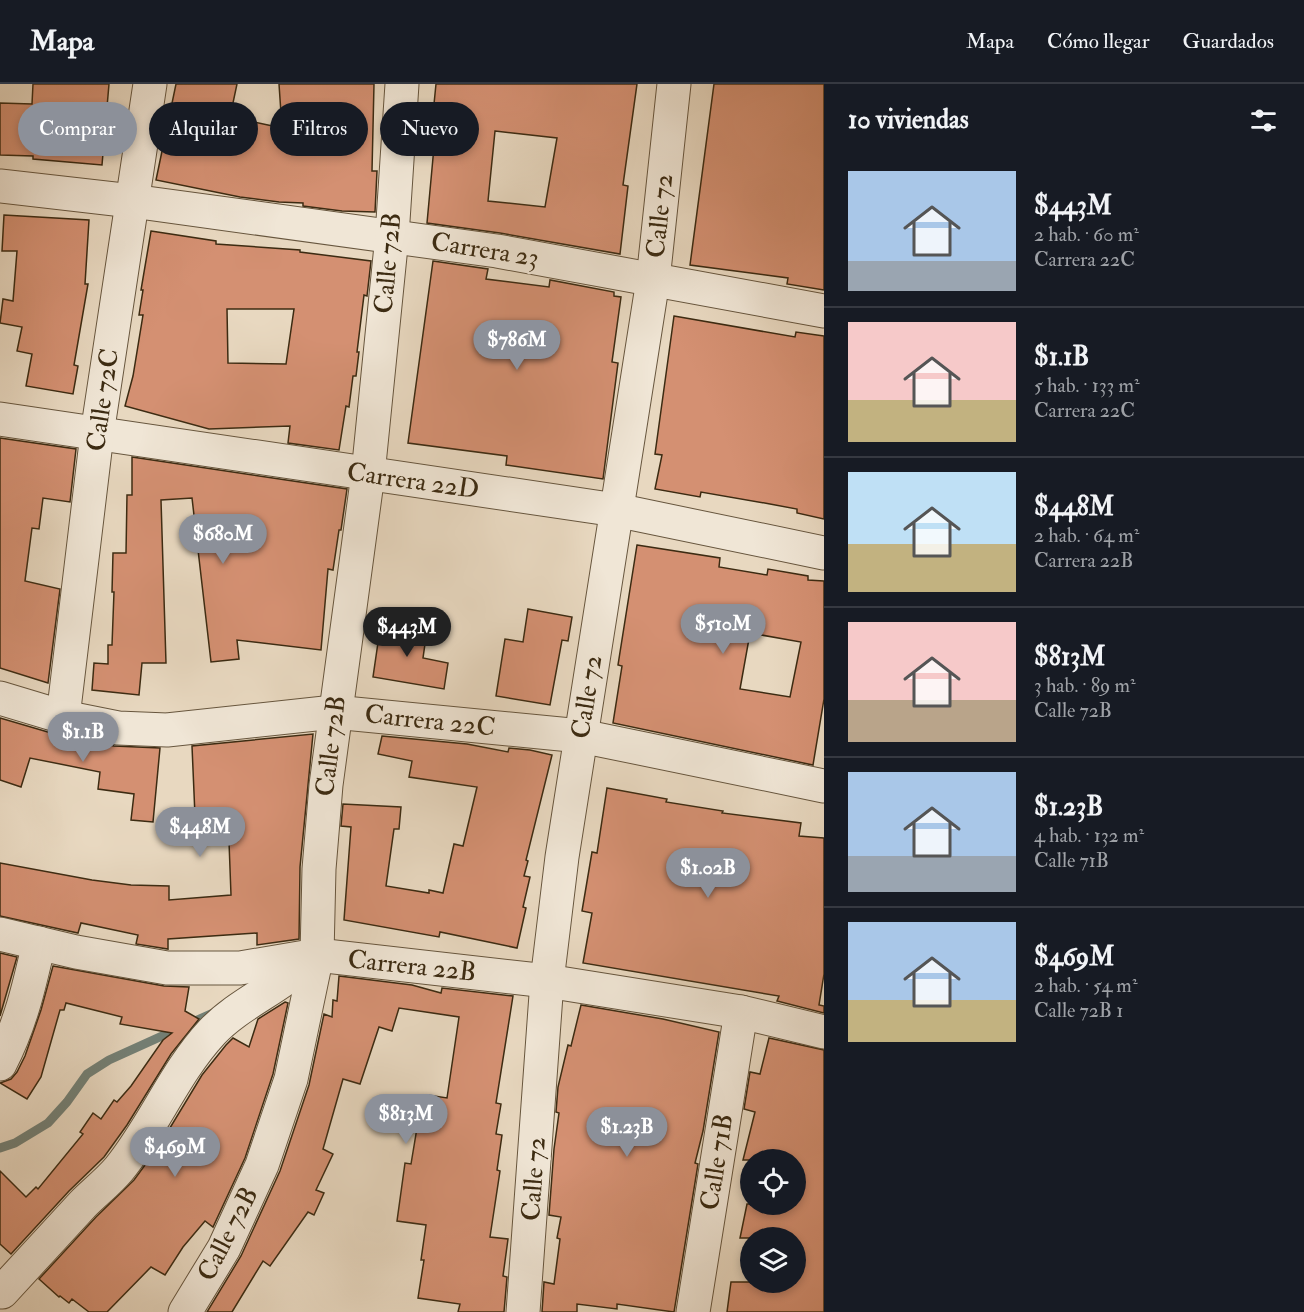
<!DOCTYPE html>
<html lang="es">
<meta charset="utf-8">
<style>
body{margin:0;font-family:"IM FELL Double Pica",serif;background:#20242c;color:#f1f3f6;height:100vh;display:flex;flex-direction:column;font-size:22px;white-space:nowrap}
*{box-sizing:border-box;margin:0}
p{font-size:20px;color:#9ea1a6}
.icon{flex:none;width:33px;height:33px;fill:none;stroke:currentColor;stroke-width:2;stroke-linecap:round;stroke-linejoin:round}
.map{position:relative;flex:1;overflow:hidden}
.panel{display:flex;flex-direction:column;background:#171b24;width:480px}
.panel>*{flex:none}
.banner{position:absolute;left:18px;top:18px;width:570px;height:54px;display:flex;gap:12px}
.tools{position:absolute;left:740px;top:1065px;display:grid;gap:12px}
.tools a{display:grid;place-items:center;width:66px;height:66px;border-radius:50%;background:#171b24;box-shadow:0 3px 9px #0003;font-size:30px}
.price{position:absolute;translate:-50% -51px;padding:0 14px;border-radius:21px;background:#8c9099;color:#fff;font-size:20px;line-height:39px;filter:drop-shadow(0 2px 3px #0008)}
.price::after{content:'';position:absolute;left:50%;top:36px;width:18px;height:14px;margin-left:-9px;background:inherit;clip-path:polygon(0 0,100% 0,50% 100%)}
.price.current{background:#222;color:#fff}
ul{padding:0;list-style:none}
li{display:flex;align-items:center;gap:18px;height:150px;padding:0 24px}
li+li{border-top:2px solid #363941}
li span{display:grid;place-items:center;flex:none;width:168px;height:120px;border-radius:0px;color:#555}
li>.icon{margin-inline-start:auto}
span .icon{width:72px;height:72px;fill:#fffc;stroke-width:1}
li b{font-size:26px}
h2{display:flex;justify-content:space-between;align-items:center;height:72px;padding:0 24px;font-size:26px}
.chip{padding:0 21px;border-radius:27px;background:#171b24;box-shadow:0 3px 9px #0003;font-size:21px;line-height:54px}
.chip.current{background:#8c9099;color:#fff}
header{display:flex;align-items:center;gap:36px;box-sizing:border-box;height:84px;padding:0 30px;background:#171b24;border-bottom:2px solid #363941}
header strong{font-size:28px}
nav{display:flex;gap:33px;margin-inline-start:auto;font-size:21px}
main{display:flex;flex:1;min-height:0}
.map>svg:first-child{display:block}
</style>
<header>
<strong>Mapa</strong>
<nav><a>Mapa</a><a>Cómo llegar</a><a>Guardados</a></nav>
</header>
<main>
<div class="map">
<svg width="824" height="1228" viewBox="0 0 824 1228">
<rect width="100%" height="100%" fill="#e8d8c0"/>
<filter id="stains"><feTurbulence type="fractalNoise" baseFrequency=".00333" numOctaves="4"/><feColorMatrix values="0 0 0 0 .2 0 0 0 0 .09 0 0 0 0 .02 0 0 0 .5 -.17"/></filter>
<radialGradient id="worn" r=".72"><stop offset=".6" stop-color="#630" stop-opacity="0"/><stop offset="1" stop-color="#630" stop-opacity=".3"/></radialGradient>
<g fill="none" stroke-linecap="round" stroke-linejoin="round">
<polyline stroke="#738076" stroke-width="9" points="0,1064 15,1059 48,1039 67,1018 87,990 109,976 213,929"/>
</g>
<g fill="#d49072" stroke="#3c2b12" stroke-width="1.5" fill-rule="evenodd">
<polygon points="33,0 109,0 102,81 33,75 33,72 0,71 0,19 32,20"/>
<polygon points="176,0 237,0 230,33 282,44 279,0 374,0 372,87 377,87 375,128 342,127 303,122 303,119 279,118 240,113 156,96"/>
<path d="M 436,0 L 637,0 L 623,101 L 628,102 L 620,170 L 500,149 L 427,139 L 436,41 L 432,40 ZM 495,47 L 557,54 L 545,123 L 488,117 Z"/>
<polygon points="714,0 824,0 824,206 787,200 788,194 690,181"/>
<polygon points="4,131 89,136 85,200 88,200 74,281 78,282 73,310 26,302 32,270 17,267 22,243 0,239 3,215 13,217 17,167 2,167"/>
<path d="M 151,147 L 216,157 L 216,160 L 300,166 L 300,168 L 371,177 L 367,212 L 364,211 L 357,268 L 359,268 L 356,292 L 353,292 L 349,323 L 346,322 L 339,366 L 288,359 L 290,342 L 209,345 L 125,322 L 133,292 L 143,231 L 139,231 L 143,206 L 141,206 ZM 227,225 L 294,225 L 286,280 L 228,279 Z"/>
<polygon points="433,177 488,185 486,195 549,203 550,196 614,208 614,212 621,213 612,278 618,279 603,395 506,381 507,372 408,359"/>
<polygon points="674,232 795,253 796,248 824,252 824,435 797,429 797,425 770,420 701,408 700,413 655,405 662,371 655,370"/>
<polygon points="0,354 76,365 70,418 43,414 39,445 32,444 25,497 60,505 48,599 0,584"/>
<polygon points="132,373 347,405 341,446 339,446 333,486 328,485 321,566 237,556 239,575 211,578 192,414 161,416 166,579 142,579 139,611 92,606 94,579 108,580 108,561 112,561 114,508 112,508 113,469 126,469 127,411 132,411"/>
<path d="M 637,461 L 720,474 L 719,483 L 767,491 L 768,485 L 808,492 L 808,496 L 824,497 L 824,615 L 813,681 L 613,639 L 622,582 L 618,581 ZM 750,549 L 801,558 L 790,613 L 740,605 Z"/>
<polygon points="528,525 572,533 568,557 562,556 550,621 496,612 505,555 523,558"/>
<polygon points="381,538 427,546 423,574 448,579 444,605 373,593"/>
<polygon points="0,634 58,651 114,662 160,664 153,738 131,736 134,710 98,705 100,688 30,674 21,703 0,696"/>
<polygon points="313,650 300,783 299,855 257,861 257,849 168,855 168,865 136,860 138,851 81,839 78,849 0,832 0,779 92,796 131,801 169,802 169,816 231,811 228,731 195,732 192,662"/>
<polygon points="382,652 467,660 508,668 509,664 530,666 552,671 526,776 528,777 524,792 530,793 523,823 526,824 517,864 440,848 439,853 344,836 351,743 341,742 343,720 401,723 399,745 394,745 386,802 429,809 429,806 443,809 454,760 463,762 477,703 409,693 412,677 378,670"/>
<polygon points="607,704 667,715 666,718 723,727 722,729 801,739 799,752 824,754 824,890 819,921 824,922 824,929 777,917 779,912 583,879 592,829 582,827 592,768 597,769"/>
<polygon points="0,869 17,873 0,932"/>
<polygon points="53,882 164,902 189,903 185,927 199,935 171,970 127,1041 104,1073 69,1107 11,1170 0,1160 0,1087 26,1113 36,1103 38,1105 83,1050 80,1048 93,1029 101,1035 114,1016 117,1018 131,1002 163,956 172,949 120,940 122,933 66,919 64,926 60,926 41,993 27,1015 0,999 11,995 17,988 25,972 41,926"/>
<polygon points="339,892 412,901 441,909 442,904 513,912 496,1019 501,1020 496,1050 502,1051 497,1086 500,1087 490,1153 508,1155 503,1192 507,1193 504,1228 458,1228 460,1220 418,1214 424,1176 421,1176 426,1141 397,1137 405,1079 411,1080 417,1044 424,1046 428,1011 447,1014 459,933 399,924 392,947 379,943 360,1000 343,995 323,1065 333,1070 316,1106 324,1109 314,1131 308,1128 270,1182 263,1177 232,1228 207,1228 241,1172 280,1087 309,1001 324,930 332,933 333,916 337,917"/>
<polygon points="285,918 288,919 273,990 245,1074 213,1143 205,1137 183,1163 165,1191 151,1183 107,1228 89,1228 72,1215 69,1219 60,1212 59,1213 39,1195 96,1133 134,1096 159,1062 202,991 226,961 233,954 249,963 258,935"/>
<polygon points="581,921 663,935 719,948 703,1047 695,1079 698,1080 674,1228 617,1220 617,1225 577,1220 577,1228 542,1228 544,1198 554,1200 560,1155 557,1154 561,1133 549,1131 554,1065 559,1029 556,1028 558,1003 568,961 571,962"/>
<polygon points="769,954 824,966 824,1228 727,1228 731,1198 795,1198 795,1154 740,1154 747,1120 795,1120 795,1076 743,1076 755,1028 744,1025 750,988 760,990"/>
</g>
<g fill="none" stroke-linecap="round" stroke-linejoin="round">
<g stroke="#67563e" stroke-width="35">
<g id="minor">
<polyline points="0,102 132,117 497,167 824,227"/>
<polyline points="0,335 616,426 824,469"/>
<polyline points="0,614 63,633 118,644 167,646 334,628 581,652 824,702"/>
<polyline points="63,633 97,350 150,0"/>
<polyline points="0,850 76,868 167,884 240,884 317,871 547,897 741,928 824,948"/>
<path d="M 0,980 C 21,939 29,903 39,859"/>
<path d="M 2,1208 C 29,1179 56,1149 83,1120 C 95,1108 108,1098 119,1085 C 154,1042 174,989 212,948 C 240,918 283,903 310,873"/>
<polyline points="185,1228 224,1164 262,1081 291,995 317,871 319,785 326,701 368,390 392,152 402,0"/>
<polyline points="523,1228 547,897 562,773 653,196 674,0"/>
<polyline points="693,1228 741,928"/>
</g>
</g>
<use href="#minor" stroke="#f0e6d6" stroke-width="33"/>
</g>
<g text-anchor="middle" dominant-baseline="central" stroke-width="5" stroke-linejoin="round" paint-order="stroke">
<g font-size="26" fill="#3c2b12" stroke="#f0e6d6">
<text transform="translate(660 132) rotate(-84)">Calle 72</text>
<text transform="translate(485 166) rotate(9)">Carrera 23</text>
<text transform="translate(388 179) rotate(-85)">Calle 72B</text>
<text transform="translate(103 316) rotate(-82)">Calle 72C</text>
<text transform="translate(413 397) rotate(8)">Carrera 22D</text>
<text transform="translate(587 613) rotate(-81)">Calle 72</text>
<text transform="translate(430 637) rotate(6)">Carrera 22C</text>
<text transform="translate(331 662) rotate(-83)">Calle 72B</text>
<text transform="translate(412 882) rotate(6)">Carrera 22B</text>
<text transform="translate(717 1078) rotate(-81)">Calle 71B</text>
<text transform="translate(534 1095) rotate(-86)">Calle 72</text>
<text transform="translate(228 1150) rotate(-63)">Calle 72B</text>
</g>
</g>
<rect width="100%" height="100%" filter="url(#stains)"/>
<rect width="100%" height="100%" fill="url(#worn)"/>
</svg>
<div class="tools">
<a><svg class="icon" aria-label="locate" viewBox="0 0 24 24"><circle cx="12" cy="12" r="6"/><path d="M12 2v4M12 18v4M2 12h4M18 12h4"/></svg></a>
<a><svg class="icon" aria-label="layers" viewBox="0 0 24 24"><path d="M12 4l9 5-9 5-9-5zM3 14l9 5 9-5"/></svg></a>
</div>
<b class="price" style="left:517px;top:287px">$786M</b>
<b class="price" style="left:223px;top:481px">$680M</b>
<b class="price" style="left:723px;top:571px">$510M</b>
<b class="price current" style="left:407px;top:574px">$443M</b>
<b class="price" style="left:83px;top:679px">$1.1B</b>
<b class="price" style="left:200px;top:774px">$448M</b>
<b class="price" style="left:708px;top:815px">$1.02B</b>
<b class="price" style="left:406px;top:1061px">$813M</b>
<b class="price" style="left:627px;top:1074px">$1.23B</b>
<b class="price" style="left:175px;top:1094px">$469M</b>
<div class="banner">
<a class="chip current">Comprar</a>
<a class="chip">Alquilar</a>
<a class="chip">Filtros</a>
<a class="chip">Nuevo</a>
</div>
</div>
<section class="panel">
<h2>10 viviendas<svg class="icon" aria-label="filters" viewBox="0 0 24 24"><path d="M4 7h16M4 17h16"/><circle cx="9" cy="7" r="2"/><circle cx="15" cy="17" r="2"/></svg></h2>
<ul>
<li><span style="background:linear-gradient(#a9c7e8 75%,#9aa5b1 0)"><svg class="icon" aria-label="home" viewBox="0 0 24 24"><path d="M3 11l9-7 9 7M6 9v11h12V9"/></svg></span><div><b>$443M</b><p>2 hab. · 60 m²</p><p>Carrera 22C</p></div></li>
<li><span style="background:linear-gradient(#f6c9c9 65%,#c2b280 0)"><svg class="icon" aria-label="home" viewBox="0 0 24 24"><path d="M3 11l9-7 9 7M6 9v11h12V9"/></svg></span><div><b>$1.1B</b><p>5 hab. · 133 m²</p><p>Carrera 22C</p></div></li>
<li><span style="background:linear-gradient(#bfe0f5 60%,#c2b280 0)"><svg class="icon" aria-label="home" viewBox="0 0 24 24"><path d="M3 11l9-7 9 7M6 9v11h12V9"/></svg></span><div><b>$448M</b><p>2 hab. · 64 m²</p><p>Carrera 22B</p></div></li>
<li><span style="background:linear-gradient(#f6c9c9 65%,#b9a48a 0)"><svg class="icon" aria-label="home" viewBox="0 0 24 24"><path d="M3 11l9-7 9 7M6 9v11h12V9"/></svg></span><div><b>$813M</b><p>3 hab. · 89 m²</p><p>Calle 72B</p></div></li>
<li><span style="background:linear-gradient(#a9c7e8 70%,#9aa5b1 0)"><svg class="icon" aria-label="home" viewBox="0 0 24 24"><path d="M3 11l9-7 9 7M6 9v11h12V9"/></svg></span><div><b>$1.23B</b><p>4 hab. · 132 m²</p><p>Calle 71B</p></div></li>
<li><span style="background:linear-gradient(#a9c7e8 65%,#c2b280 0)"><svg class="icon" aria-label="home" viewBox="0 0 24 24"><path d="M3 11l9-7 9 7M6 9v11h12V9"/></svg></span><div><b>$469M</b><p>2 hab. · 54 m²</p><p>Calle 72B 1</p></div></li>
</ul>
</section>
</main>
